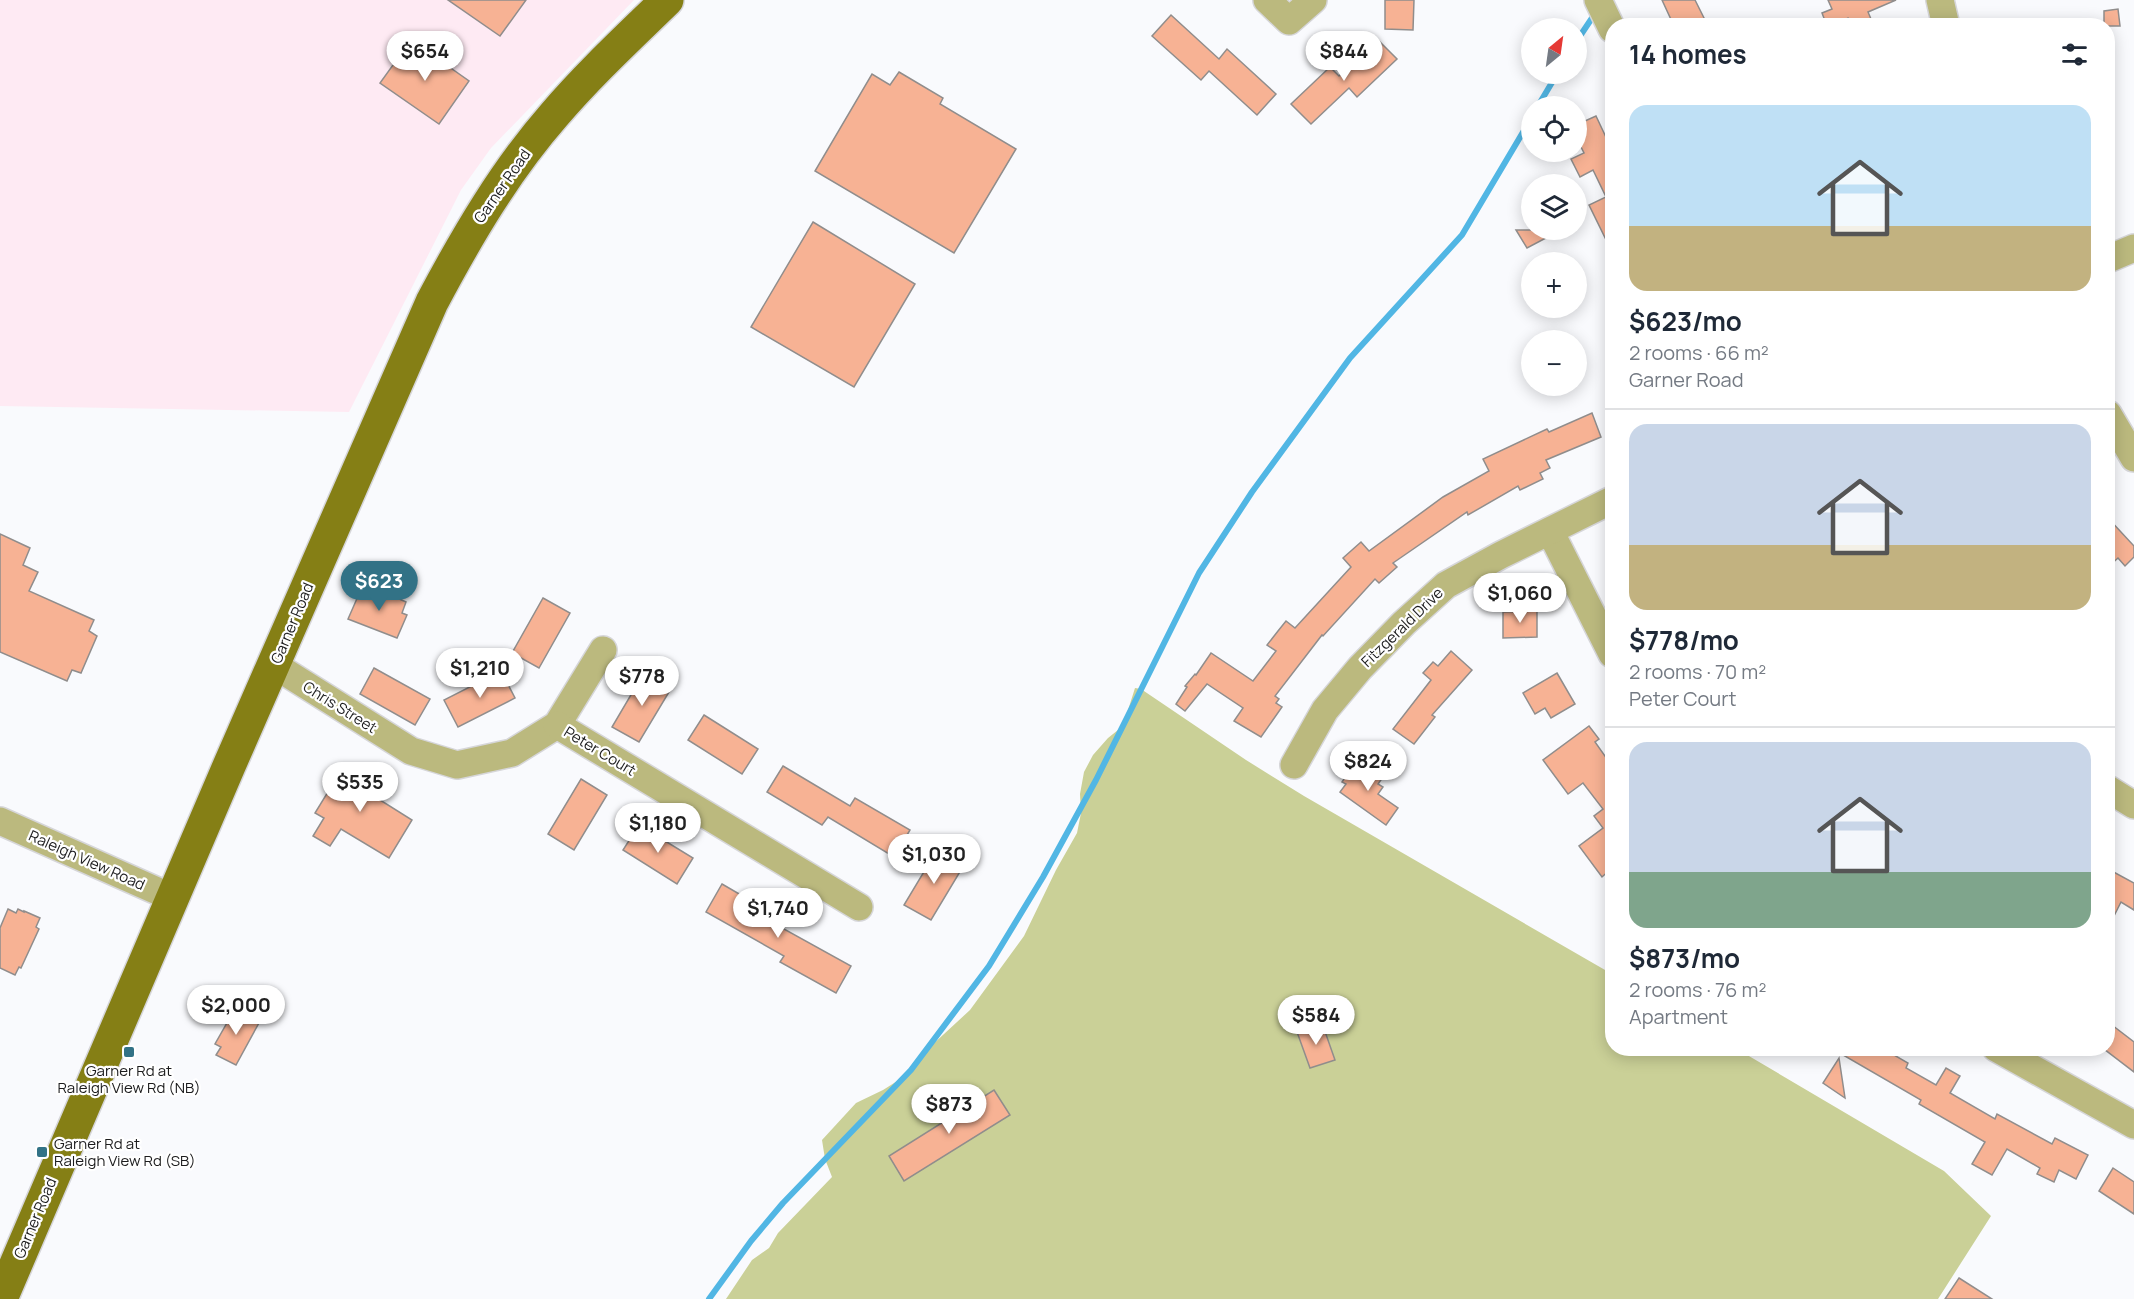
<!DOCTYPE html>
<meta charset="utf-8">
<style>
body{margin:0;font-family:Manrope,sans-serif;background:#f6f6f7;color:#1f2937;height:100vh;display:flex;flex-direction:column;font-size:22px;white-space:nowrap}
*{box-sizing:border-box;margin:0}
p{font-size:20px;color:#747a83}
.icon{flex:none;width:33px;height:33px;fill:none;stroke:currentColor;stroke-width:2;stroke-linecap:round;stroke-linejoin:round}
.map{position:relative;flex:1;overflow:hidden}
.sheet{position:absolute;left:1605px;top:18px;width:510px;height:1038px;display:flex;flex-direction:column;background:#fff;border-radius:24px;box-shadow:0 3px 15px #0003}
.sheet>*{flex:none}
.needle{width:39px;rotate:29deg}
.tools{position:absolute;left:1521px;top:18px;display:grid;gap:12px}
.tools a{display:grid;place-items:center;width:66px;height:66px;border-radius:50%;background:#fff;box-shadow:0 3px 15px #0003;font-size:30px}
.price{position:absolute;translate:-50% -51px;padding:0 14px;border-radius:21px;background:#fff;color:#222;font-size:20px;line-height:39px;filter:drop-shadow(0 2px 3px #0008)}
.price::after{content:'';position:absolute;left:50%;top:36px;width:18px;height:14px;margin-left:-9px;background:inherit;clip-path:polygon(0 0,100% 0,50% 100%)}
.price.selected{background:#327286;color:#fff}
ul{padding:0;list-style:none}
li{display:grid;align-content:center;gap:12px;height:318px;padding:0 24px}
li+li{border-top:2px solid #e0e1e3}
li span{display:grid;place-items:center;height:186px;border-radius:18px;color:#555}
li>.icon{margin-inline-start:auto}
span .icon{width:108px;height:108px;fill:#fffc;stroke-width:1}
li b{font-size:26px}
h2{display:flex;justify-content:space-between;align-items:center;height:72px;padding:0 24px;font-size:26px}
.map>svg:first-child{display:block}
</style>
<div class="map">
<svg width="2134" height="1299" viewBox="0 0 2134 1299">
<rect width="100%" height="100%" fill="#f9fafd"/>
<polygon fill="#feeaf3" points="0,0 634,0 491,148 461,190 349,412 0,406"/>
<polygon fill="#cad097" points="1135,688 1141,689 1246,760 1304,796 1612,974 1612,1048 1737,1049 1944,1171 1991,1216 1938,1299 726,1299 752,1260 769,1248 778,1233 832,1177 825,1159 822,1140 856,1103 883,1090 902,1078 918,1058 970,1010 1024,936 1056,870 1077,833 1081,813 1080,794 1084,772 1093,755 1108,738 1123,726"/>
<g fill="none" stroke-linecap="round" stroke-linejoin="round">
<g stroke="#51b6e4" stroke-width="6">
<polyline points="1576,42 1594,15"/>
<polyline points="1538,106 1557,74"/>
<polyline points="709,1299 751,1241 783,1203 911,1070 989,966 1043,877 1096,780 1199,573 1252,492 1350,358 1462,235 1532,117"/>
</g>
</g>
<g fill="#f7b294" stroke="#908d8c" stroke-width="1.5">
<polygon points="448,0 526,0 500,36"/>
<polygon points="1385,0 1414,0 1413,30 1385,29"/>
<polygon points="1662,0 1695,0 1708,26 1674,26"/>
<polygon points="1828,0 1896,0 1868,12 1874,26 1850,26 1848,18 1832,26 1827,26 1822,13 1832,9"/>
<polygon points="2118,9 2120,26 2104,26 2104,11"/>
<polygon points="1171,15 1219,59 1227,49 1276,94 1257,115 1209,71 1201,80 1152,36"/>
<polygon points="1377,39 1397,59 1357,97 1349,88 1311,124 1291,104 1330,67 1339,76"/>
<polygon points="411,40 469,81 439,124 380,83"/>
<polygon points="899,72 943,98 940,104 1016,149 954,253 815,171 872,74 890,85"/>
<polygon points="1596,116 1612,150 1612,252 1589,205 1606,197 1593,170 1580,177 1571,159 1584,153 1576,137 1576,125"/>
<polygon points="813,222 915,284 854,387 751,327"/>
<polygon points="1516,230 1561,230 1527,248"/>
<polygon points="1592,413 1601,437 1546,460 1550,468 1540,473 1543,479 1520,490 1518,486 1468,515 1467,512 1393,563 1397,567 1379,583 1375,579 1323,636 1322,635 1275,696 1279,699 1276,703 1282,707 1261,737 1234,721 1243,708 1207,684 1185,711 1176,704 1187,687 1185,686 1195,674 1196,675 1211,653 1253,681 1276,651 1267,645 1278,631 1286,621 1295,628 1351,567 1343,558 1361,542 1369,551 1443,497 1489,471 1483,459 1547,429 1549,432"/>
<polygon points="2108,518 2134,546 2134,557 2125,566 2118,558 2108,567"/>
<polygon points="0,534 30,548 23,565 38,572 29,591 94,620 89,631 97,636 81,673 72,670 67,681 0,652"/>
<polygon points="368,585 406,602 402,613 407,615 397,638 348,619 359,594 364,596"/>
<polygon points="543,598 570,613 539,668 512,653"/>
<polygon points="1537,611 1537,637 1503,638 1503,612"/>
<polygon points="1451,651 1472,670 1432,715 1435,717 1414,744 1393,729 1431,680 1423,673 1433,662 1438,666"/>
<polygon points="374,668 430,699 415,725 360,694"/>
<polygon points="501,671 515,698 458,727 444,700"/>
<polygon points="645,671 672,687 639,742 612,727"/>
<polygon points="1557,673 1575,704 1551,718 1545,708 1535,714 1523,693"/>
<polygon points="704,715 758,749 742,774 688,740"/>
<polygon points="1589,726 1599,739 1595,742 1612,766 1612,868 1602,877 1579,846 1603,828 1594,816 1603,809 1583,783 1568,794 1543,760"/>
<polygon points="1357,760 1383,777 1378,784 1383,787 1378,794 1398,808 1386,825 1340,792 1346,784 1342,782"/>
<polygon points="352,764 376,779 372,787 384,794 380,800 412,820 389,858 341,829 330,846 313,836 324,818 315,813 342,769 347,772"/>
<polygon points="783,766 850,806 855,798 910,830 894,857 828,817 822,825 767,792"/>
<polygon points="581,779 607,795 574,850 548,834"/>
<polygon points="639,825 693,858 677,884 623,850"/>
<polygon points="937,850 964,865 931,920 904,905"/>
<polygon points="2108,869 2134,883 2134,910 2121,902 2108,928"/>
<polygon points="722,884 777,916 773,923 851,966 836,993 780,962 784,956 706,912"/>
<polygon points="8,909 16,913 18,909 24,912 24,911 40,918 36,927 39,929 21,968 19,967 15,975 0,968 0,928"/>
<polygon points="236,1007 260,1021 236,1065 216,1055 221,1047 215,1044"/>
<polygon points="2108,1022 2134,1042 2134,1072 2104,1049 2108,1048"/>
<polygon points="1322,1023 1335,1060 1310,1068 1297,1032"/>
<polygon points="1831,1048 1882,1048 1908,1063 1906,1068 1936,1085 1946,1068 1960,1076 1950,1093 1995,1119 1997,1114 2052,1144 2055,1138 2088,1155 2076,1179 2059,1170 2054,1182 2037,1174 2040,1168 2007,1149 1992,1175 1972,1164 1985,1142 1919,1104 1921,1100"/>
<polygon points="1839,1058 1845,1098 1823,1083"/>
<polygon points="994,1090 1010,1115 904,1181 889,1156"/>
<polygon points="2113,1168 2134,1182 2134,1214 2099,1191"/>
<polygon points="1959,1278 1992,1299 1945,1299"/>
</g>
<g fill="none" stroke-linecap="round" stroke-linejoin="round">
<g stroke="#d6d6d9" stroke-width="30">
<g id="minor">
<polyline points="1267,0 1289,21 1313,0"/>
<polyline points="1598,0 1612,29"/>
<polyline points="1940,0 1946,26"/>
<polyline points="2108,259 2134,248"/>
<polyline points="2108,414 2134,458"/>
<polyline points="1550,531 1612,654"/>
<polyline points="274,665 411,751 457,765 512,753 557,725 603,650"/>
<polyline points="557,725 859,907"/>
<polyline points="1294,765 1325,710 1360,668 1404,623 1446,585 1501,555 1612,500"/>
<polyline points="2108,789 2134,805"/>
<polyline points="0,821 173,898"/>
<polyline points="1996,1048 2134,1125"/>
</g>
</g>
<g stroke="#d6d6d9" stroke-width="36">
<path id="major" d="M 1,1299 L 229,766 L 432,302 C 467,236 505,171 554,115 C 589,74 629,37 667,0"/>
</g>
<use href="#minor" stroke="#bbb97e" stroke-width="27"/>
<use href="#major" stroke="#857f15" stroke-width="33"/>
</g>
<g fill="#327286" stroke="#fff" stroke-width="2">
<rect x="123" y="1046" width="12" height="12" rx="3"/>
<rect x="36" y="1146" width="12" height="12" rx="3"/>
</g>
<g text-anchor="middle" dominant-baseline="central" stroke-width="4.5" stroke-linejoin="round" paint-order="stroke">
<g font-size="15" fill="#1c1c1d" stroke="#fff">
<text transform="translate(502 186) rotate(-55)">Garner Road</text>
<text transform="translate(292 623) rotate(-67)">Garner Road</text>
<text transform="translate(1402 627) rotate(-44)">Fitzgerald Drive</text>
<text transform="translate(340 707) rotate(32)">Chris Street</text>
<text transform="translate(600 751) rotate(31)">Peter Court</text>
<text transform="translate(87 860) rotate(24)">Raleigh View Road</text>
<text transform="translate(35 1218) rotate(-67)">Garner Road</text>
</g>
<g font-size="15" fill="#1c1c1d" stroke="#fff">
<text x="129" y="1070">Garner Rd at<tspan x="129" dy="17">Raleigh View Rd (NB)</tspan></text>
<text x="54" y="1143" text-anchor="start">Garner Rd at<tspan x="54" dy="17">Raleigh View Rd (SB)</tspan></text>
</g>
</g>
</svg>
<div class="tools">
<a><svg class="needle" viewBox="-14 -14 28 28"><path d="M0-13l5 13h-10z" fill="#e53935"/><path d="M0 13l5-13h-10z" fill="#747a83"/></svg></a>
<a><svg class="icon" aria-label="locate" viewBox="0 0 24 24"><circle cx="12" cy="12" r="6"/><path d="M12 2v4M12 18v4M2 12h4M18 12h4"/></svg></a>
<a><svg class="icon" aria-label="layers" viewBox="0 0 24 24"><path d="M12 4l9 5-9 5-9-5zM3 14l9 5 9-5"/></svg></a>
<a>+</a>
<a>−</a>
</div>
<b class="price" style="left:425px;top:82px">$654</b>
<b class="price" style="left:1344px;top:82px">$844</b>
<b class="price selected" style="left:379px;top:612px">$623</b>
<b class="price" style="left:1520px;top:624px">$1,060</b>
<b class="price" style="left:480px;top:699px">$1,210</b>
<b class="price" style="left:642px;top:707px">$778</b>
<b class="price" style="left:1368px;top:792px">$824</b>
<b class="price" style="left:360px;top:813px">$535</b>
<b class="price" style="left:658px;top:854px">$1,180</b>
<b class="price" style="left:934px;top:885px">$1,030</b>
<b class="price" style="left:778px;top:939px">$1,740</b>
<b class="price" style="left:236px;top:1036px">$2,000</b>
<b class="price" style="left:1316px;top:1046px">$584</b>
<b class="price" style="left:949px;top:1135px">$873</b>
<section class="sheet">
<h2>14 homes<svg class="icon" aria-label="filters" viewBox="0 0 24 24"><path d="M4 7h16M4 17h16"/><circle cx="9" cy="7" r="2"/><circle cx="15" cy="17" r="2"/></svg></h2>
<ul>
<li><span style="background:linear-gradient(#bfe0f5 65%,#c2b280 0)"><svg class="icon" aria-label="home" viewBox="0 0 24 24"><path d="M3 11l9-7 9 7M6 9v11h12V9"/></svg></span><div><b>$623/mo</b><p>2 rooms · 66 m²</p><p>Garner Road</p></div></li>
<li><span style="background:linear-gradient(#c9d6e8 65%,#c2b280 0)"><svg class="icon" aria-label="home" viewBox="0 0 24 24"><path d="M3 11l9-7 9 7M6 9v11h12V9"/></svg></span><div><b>$778/mo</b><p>2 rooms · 70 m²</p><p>Peter Court</p></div></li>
<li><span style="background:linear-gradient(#c9d6e8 70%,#7fa58c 0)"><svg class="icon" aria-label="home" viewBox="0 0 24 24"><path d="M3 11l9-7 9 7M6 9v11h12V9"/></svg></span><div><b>$873/mo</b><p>2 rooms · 76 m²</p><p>Apartment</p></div></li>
</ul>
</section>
</div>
